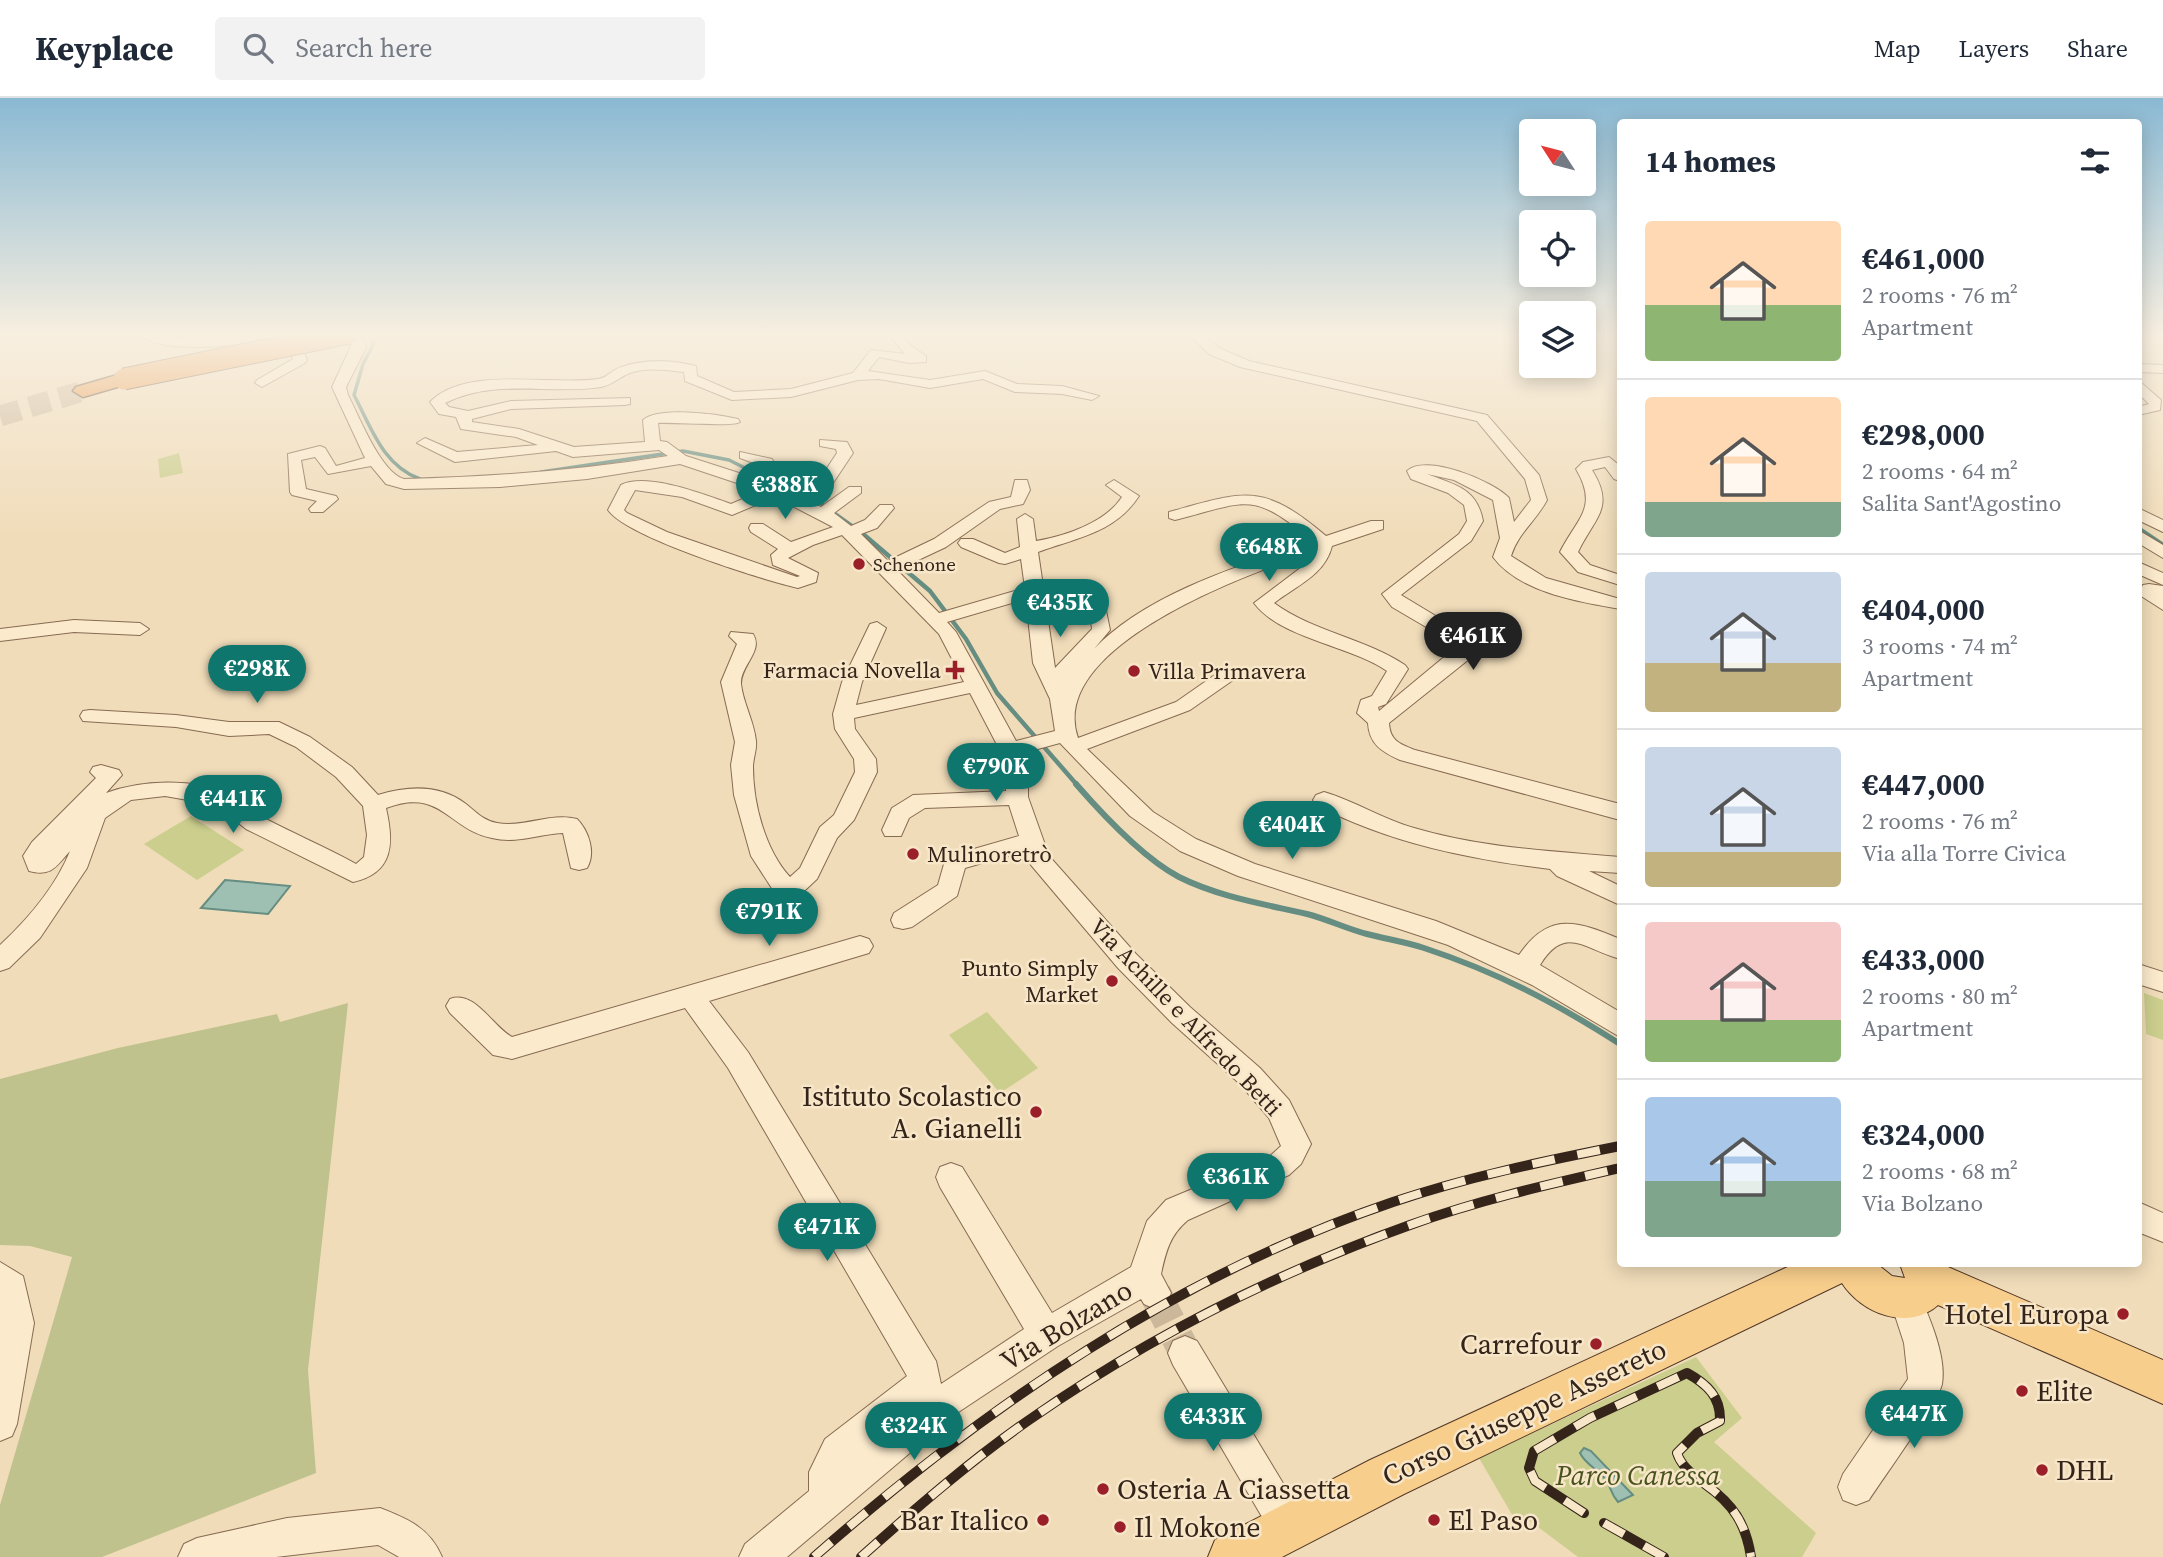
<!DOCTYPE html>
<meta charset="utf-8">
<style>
body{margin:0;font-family:"Source Serif 4",serif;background:#f2f2f3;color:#1f2937;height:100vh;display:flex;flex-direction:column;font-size:26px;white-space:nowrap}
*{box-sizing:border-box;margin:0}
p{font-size:23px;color:#747a83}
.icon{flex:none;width:38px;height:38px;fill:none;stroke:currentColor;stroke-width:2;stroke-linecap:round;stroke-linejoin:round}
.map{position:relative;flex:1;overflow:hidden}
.sheet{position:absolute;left:1617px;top:21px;width:525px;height:1148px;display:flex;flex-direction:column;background:#fff;border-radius:7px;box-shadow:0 4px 18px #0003}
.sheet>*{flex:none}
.needle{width:46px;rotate:306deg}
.buttons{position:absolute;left:1519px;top:21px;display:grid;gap:14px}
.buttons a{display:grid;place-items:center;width:77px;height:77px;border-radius:7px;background:#fff;box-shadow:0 4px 18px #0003;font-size:35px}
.price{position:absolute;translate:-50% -60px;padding:0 16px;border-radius:24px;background:#0f766e;color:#fff;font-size:23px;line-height:46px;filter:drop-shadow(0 2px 4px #0008)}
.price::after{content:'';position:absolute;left:50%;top:42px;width:21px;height:16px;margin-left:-10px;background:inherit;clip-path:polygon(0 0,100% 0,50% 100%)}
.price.on{background:#222;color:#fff}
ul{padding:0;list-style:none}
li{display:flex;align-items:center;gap:21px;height:175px;padding:0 28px}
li+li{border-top:2px solid #e0e1e3}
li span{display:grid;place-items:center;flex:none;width:196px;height:140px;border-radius:7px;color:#555}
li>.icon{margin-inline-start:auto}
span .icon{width:84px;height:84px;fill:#fffc;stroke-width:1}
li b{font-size:30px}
h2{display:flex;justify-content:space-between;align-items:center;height:84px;padding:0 28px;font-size:30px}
header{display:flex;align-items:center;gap:42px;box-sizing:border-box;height:98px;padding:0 35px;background:#fff;border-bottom:2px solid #e0e1e3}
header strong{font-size:33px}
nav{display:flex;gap:38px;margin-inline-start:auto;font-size:24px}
.search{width:490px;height:63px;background:#f2f2f3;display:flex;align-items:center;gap:18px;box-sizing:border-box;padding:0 24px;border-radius:7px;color:#747a83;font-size:26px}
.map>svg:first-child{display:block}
</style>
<header>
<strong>Keyplace</strong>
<div class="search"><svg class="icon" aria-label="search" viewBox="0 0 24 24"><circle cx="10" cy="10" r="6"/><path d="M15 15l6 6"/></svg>Search here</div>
<nav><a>Map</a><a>Layers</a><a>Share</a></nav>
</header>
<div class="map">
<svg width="2163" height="1459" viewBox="0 0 2163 1459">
<rect width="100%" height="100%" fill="#f0dcb9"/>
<g fill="#cbce8d">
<polygon points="179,355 183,375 160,380 158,361"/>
<polygon points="191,718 244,752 197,782 144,746"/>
<polygon points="2144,895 2163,902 2163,942 2146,936"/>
<polygon points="987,914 1038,970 1000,995 949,937"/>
<polygon points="1696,1259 1742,1320 1714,1344 1816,1435 1802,1459 1578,1459 1530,1423 1521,1432 1479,1360"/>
</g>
<polygon fill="#bfc28d" points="348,905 308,1272 316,1375 102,1459 0,1459 0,1407 72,1159 30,1148 0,1147 0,981 118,950 277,916 280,924"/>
<g fill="#9ec0b3" stroke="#668d81" stroke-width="2">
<polygon points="225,782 290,788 268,816 201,810"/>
<path d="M 1584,1350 L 1591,1353 L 1633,1397 L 1618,1404 C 1611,1396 1612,1392 1607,1384 C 1601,1372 1586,1368 1580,1355 Z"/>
</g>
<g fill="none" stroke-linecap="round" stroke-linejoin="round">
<g stroke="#668d81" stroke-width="3.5">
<polyline points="159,235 177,239 239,235"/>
<path d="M 368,235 L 374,245 L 363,266 L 354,297 C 371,329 383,368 420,381"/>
<polyline points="541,374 683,353 729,362 771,383 801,391 858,432"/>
<polyline points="2138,430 2141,432"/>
</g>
<g stroke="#668d81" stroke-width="4.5">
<polyline points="856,430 930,493 966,541 997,595 1078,688"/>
<polyline points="2138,430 2163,447"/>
</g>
<path stroke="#668d81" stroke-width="6" d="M 1076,686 C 1103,717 1143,760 1179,779 C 1219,799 1264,806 1307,816 C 1327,821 1347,831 1367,836 C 1386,841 1406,844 1424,850 C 1497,874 1556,905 1620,946"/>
<polyline stroke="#cbb799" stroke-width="32" stroke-dasharray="32 17" stroke-linecap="butt" points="1155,1195 1185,1255"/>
<polyline stroke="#cbb799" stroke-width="21" stroke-dasharray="21 10" stroke-linecap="butt" points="0,318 83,293"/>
<g stroke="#876b53" stroke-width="2">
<g id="minor">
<path d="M 138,235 L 177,240 L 330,235 L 363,240 L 366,250 L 346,289 L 348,297 C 359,318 381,375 404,381 C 493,379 580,372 668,358 L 659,352 L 573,359 L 556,353 L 455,364 L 417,345 L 425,340 L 457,354 L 538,347 L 516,339 L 461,331 L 456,319 L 439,316 L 430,304 C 466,267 551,288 598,281 C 607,280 612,272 621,269 C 645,261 672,262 696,268 L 697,278 L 734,294 L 791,291 L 853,275 L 871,252 L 905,256 L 888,235 L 900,235 L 910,247 L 926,258 L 926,264 L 909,265 L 879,259 L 868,273 L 930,282 L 985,273 L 1017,286 L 1062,288 L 1099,298 L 1092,302 L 1062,296 L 1015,294 L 983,281 L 930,290 L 879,281 L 858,282 L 791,299 L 732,302 L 685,283 L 684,274 C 667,272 646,269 630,275 C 619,279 613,287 601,289 C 548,297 495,280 445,305 L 449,309 L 468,313 L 511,303 L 630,300 L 630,306 L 625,307 L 511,311 L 472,321 L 472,324 L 519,331 L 574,349 L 645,344 L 643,322 C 658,308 718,316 738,321 L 740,324 C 734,329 673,324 658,325 L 660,343 L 667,344 L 686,358 L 742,376 L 759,367 L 740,360 L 740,354 L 772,361 L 776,368 L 756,381 L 796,397 L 817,385 L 837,355 L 836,351 L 820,348 L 820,342 L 847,344 L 853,355 L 829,391 L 808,403 L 821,409 L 849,389 L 861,389 L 861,395 L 834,415 L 851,428 L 865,422 L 880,407 L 892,407 L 894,410 L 877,430 L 861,436 L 888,463 L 934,441 L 989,404 L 1011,399 L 1015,382 L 1027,382 L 1030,392 L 1023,406 L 1000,411 L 946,449 L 897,472 L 939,515 L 1025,490 L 1021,461 L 1005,466 L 999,465 L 961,449 L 958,445 L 961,441 L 973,441 L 1005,455 L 1020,449 L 1017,421 L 1025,416 L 1033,421 L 1036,443 C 1065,438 1105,425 1122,399 L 1106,387 L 1114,382 L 1139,398 C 1115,435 1076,440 1038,454 L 1055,570 L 1092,531 L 1089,507 L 1092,503 L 1104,503 L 1110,532 L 1094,551 C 1146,496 1241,467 1312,443 C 1251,391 1247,404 1175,422 L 1169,420 L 1169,414 C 1246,393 1262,384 1326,438 L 1371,423 L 1383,423 L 1383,431 L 1332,448 C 1325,477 1296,488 1274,505 C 1314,534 1364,540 1405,567 L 1408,571 L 1386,606 L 1378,609 L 1379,613 L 1455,550 L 1450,543 L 1392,509 L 1382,496 L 1459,436 L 1467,423 L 1464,407 L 1448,395 L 1411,381 L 1407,373 C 1425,355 1494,383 1509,400 L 1514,424 L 1531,402 L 1525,381 L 1477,323 L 1240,269 L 1209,256 L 1188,235 L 1201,235 L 1219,250 L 1249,263 L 1487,317 L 1539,377 L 1547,402 C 1536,423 1518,435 1511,458 L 1546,480 L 1620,501 L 1620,511 C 1580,504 1520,495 1493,459 L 1500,440 L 1493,402 L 1454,382 L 1427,376 C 1455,387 1477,390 1483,423 L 1471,443 L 1401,497 L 1464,535 L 1475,550 L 1468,562 L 1389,625 C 1390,643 1400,646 1415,652 L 1620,706 L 1620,722 L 1400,662 C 1382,654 1369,646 1368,625 L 1357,615 L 1361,602 L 1372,598 L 1387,573 C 1349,547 1281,541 1254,505 L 1303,468 L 1313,454 C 1250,475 1046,548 1078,640 L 1176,604 L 1222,572 L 1236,572 L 1239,576 L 1236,580 L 1190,612 L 1087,651 L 1153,714 L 1196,741 L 1255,766 L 1436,823 L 1519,857 C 1549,813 1577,823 1620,841 L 1620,861 C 1584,851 1565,826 1540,867 L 1620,914 L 1620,939 L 1532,887 L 1448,847 L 1238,778 L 1180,753 L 1130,718 L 1060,645 L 1023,655 L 1028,664 L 1028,699 L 1049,758 L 1136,856 L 1190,909 L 1260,970 L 1289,1002 L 1311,1046 L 1301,1066 L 1289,1077 L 1188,1122 C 1170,1137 1166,1153 1161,1176 L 1171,1195 L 1166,1206 L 1155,1211 L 1144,1206 L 1141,1201 L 1058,1248 L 957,1315 L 787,1459 L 739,1459 L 745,1446 L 809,1393 L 809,1374 L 825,1341 L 907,1278 L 728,970 L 685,910 L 512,961 L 493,957 L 450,915 L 446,908 L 450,901 C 475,892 492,928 512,939 L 860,838 L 869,841 L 873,848 L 869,855 L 709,903 L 748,954 L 936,1263 L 941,1286 L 1024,1231 L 940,1089 L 936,1079 L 940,1069 L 951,1065 L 962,1069 L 1052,1215 L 1131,1169 L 1147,1123 L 1166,1102 L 1269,1059 L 1281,1048 L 1269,1020 L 1240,986 L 1172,925 L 1118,870 L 1031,767 L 1024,753 L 965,770 L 957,798 L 912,829 L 903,831 L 894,829 L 891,822 L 894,815 L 938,787 L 946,759 L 1019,738 L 1009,707 L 925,710 L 909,720 L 901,738 L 885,738 L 882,732 L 892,710 L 913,697 L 1006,693 L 1006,664 L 970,595 L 854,620 L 855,631 L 876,661 L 877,674 L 854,722 L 837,740 L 817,781 L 801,796 L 793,799 L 773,792 L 751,758 L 734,697 L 731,667 L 735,644 L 721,584 L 737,546 L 729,538 L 731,534 L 753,536 C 764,553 740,568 741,586 C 743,605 754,623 756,643 C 757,652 753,660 753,669 C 753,705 765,752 790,779 L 800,770 L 820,729 L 834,717 L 855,674 L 854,661 L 835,631 L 833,616 L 842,584 L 870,526 L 877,524 L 886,530 L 862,584 L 856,607 L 964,584 L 939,536 L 842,437 L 813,447 L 788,460 L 818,475 L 816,484 L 798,490 C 761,481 628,440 608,412 L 621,387 C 647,374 705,397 731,406 L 761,393 L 680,366 L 587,381 L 500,389 L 404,391 L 386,386 L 371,368 L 328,376 L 315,359 L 301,362 L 306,391 L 336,398 L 338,401 L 323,414 L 311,414 L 309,411 L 317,403 L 292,397 L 290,394 L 288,356 L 320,348 L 325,350 L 336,368 L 365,360 L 332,289 L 352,246 L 299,243 L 307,262 L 305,265 L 262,289 L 255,285 L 257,282 L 293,261 L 286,243 C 252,244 161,260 138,235 ZM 635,392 L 682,399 L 732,417 L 775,399 L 833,429 L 791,444 L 763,426 L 751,426 L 749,430 L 751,434 L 778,451 L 771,457 L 773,467 L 800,478 L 797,479 L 667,434 L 627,415 L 624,412 ZM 1026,501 L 1033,565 L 1050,601 L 1055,633 L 1016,643 L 956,534 L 947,524 Z"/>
<polygon points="2138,266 2163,267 2163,275 2138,274"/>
<polygon points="2138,282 2161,302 2160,312 2138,317 2138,309 2149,306 2138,295"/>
<path d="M 1609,359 L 1620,368 L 1620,383 L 1614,381 L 1605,369 L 1592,372 C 1616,410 1594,420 1578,454 L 1590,467 L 1620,477 L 1620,487 L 1578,474 L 1560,454 C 1577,420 1599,410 1576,371 L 1583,364 Z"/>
<polygon points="2138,410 2163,422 2163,434 2138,422"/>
<polygon points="2138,432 2163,447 2163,460 2138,445"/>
<polygon points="2138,464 2163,475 2163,487 2138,476"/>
<polygon points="2149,486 2163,488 2163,512 2138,496 2143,487"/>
<polygon points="74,522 140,525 149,531 140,537 74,534 0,543 0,531"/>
<path d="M 90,612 L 176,617 L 229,624 L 279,624 L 310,639 L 352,669 L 378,697 C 407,688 440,686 466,706 C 476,714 484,723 497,725 C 524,730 550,714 577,721 C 589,733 596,755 587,770 L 579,772 L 571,770 L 563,735 C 539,736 516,746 492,740 C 447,731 442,689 386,710 C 394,745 394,775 353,784 L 246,731 L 216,707 L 165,698 L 131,702 L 105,720 L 87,770 L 40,840 L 9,870 L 0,873 L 0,847 C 27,822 56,788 70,753 C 56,769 51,779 29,773 L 23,758 L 32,744 L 96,680 L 90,674 L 93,669 L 101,667 L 119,672 L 122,677 L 106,695 C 141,682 193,680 228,695 C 241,701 251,713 264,720 C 294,736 326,749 356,766 L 364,759 L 367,737 L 363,708 L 336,679 L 296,649 L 269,636 L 229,638 L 176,629 L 83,623 L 80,618 L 83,613 Z"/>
<path d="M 1324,694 C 1355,703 1382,721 1414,730 C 1481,750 1551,753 1620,759 L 1620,775 L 1589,773 L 1620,788 L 1620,807 L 1557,778 L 1550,771 C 1468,761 1390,745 1316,707 L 1313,702 L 1316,697 Z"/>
<polygon points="2138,866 2163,874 2163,894 2138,886"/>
<polygon points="2138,1104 2163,1115 2163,1144 2138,1134"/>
<polygon points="0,1164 23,1178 34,1225 17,1326 12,1338 0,1343"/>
<path d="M 1906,1186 L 1917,1191 C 1928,1216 1947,1258 1942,1286 C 1938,1305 1883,1380 1869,1402 L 1856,1407 L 1843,1402 L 1838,1389 L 1843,1376 L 1908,1281 L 1904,1245 L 1890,1202 L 1895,1191 Z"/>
<polygon points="1185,1238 1197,1243 1301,1415 1306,1428 1301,1441 1288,1446 1275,1441 1173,1267 1168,1255 1173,1243"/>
<path d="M 380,1410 C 408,1421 430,1430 442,1459 L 399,1459 L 378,1447 L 276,1459 L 178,1459 L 184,1446 L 197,1440 L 287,1420 Z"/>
</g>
</g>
<g stroke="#543928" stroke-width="2">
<path id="major" d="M 1794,1166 L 1877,1166 L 1892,1178 L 1905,1180 L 1900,1166 L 1941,1166 L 2163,1262 L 2163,1306 L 1938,1207 C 1908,1234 1861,1215 1842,1185 L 1404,1396 L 1282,1459 L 1208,1459 L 1215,1442 L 1370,1362 Z"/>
</g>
<g stroke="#543928" stroke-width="3">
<polygon id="highway" points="124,275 131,277 134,281 131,285 83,299 73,293 76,289"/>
</g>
<use href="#minor" fill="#fbeacc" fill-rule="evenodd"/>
<use href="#major" fill="#f8ce8c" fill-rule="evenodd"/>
<use href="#highway" fill="#e89241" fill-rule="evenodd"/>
<g stroke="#352419" stroke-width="10">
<g id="rail">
<path d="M 1584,1415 L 1535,1383 L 1529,1370 L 1534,1353 L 1590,1320 L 1687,1275 C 1707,1286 1721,1299 1720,1323 L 1697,1335 L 1677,1355 C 1682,1370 1694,1377 1706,1387 C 1733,1406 1746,1426 1751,1459"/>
<polyline points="1604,1425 1664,1459"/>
<path d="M 814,1459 C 986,1308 1175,1178 1393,1104 C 1467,1079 1544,1063 1620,1048"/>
<path d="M 861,1459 C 915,1411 970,1363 1029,1322 C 1147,1240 1276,1175 1410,1127 C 1479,1102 1550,1086 1620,1070"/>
</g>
</g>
<use href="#rail" stroke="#f7e6c8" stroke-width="8" stroke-dasharray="23" stroke-linecap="butt"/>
<g stroke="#543928" stroke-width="23" stroke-linecap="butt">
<polyline id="highway-bridge" points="124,281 349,235"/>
</g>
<use href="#highway-bridge" stroke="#e89241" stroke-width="21"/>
</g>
<linearGradient id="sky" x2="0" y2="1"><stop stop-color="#8ab9d3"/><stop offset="0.54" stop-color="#f8efe0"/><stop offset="1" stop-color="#f8efe0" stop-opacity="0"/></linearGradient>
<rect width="2163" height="439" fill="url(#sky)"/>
<g fill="#9a1f29" stroke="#f7e6c8" stroke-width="2.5">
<circle cx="859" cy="466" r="7"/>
<path d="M951.5 561.5h7v7h7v7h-7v7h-7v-7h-7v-7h7z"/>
<circle cx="1134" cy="573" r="7"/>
<circle cx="913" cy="756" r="7"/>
<circle cx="1112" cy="883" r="7"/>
<circle cx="1036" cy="1014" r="7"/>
<circle cx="2123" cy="1216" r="7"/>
<circle cx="1596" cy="1246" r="7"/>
<circle cx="2022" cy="1293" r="7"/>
<circle cx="2042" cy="1372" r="7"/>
<circle cx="1103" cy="1391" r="7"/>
<circle cx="1043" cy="1422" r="7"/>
<circle cx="1434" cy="1422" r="7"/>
<circle cx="1120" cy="1429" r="7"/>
</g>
<g text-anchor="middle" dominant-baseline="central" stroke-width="5" stroke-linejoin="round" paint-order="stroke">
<g font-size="19" fill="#352419" stroke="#f7e6c8" text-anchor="start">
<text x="873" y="466">Schenone</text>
</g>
<g font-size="23" fill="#352419" stroke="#f7e6c8" text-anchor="end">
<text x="941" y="572">Farmacia Novella</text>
<text x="1148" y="573" text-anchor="start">Villa Primavera</text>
<text x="927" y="756" text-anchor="start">Mulinoretrò</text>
<text x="1098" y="870">Punto Simply<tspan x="1098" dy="26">Market</tspan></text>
</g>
<g font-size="23" fill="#352419" stroke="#f7e6c8">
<text transform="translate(1186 919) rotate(46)">Via Achille e Alfredo Betti</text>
</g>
<g font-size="28" fill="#352419" stroke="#f7e6c8" text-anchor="start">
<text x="1022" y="998" text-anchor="end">Istituto Scolastico<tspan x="1022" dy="32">A. Gianelli</tspan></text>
<text x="2109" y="1216" text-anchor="end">Hotel Europa</text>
<text x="1582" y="1246" text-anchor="end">Carrefour</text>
<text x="2036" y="1293">Elite</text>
<text x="2056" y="1372">DHL</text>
<text x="1117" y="1391">Osteria A Ciassetta</text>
<text x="1029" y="1422" text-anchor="end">Bar Italico</text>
<text x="1448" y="1422">El Paso</text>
<text x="1134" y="1429">Il Mokone</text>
</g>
<g font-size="28" fill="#352419" stroke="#f7e6c8">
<text transform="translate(1066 1227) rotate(-31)">Via Bolzano</text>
<text transform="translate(1524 1314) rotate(-25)">Corso Giuseppe Assereto</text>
</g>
<g font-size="28" font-style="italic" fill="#49531e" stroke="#f7e6c8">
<text x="1638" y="1377">Parco Canessa</text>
</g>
</g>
</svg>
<div class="buttons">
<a><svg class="needle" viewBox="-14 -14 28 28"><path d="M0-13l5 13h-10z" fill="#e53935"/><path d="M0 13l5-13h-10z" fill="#747a83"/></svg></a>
<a><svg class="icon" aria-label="locate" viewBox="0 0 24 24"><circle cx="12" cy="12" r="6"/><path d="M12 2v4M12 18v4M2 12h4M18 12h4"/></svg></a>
<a><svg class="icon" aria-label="layers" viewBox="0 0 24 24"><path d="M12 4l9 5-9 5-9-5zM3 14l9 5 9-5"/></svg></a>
</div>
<b class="price" style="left:785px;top:423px">€388K</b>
<b class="price" style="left:1269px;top:485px">€648K</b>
<b class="price" style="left:1060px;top:541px">€435K</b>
<b class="price on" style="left:1473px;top:574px">€461K</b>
<b class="price" style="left:257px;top:607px">€298K</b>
<b class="price" style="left:996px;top:705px">€790K</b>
<b class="price" style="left:233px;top:737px">€441K</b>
<b class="price" style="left:1292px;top:763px">€404K</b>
<b class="price" style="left:769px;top:850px">€791K</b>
<b class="price" style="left:1236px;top:1115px">€361K</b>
<b class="price" style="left:827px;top:1165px">€471K</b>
<b class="price" style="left:1914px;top:1352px">€447K</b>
<b class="price" style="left:1213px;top:1355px">€433K</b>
<b class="price" style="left:914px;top:1364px">€324K</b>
<section class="sheet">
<h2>14 homes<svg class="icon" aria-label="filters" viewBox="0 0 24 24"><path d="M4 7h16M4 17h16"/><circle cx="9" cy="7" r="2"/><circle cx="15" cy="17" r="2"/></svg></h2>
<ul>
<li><span style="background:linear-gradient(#ffd9b3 60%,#8fb573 0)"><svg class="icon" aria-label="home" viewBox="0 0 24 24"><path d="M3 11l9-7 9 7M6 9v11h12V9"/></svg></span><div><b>€461,000</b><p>2 rooms · 76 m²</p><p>Apartment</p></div></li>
<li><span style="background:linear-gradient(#ffd9b3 75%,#7fa58c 0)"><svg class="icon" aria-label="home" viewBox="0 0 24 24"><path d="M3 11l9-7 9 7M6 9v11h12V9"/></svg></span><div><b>€298,000</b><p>2 rooms · 64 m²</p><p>Salita Sant'Agostino</p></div></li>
<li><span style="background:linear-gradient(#c9d6e8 65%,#c2b280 0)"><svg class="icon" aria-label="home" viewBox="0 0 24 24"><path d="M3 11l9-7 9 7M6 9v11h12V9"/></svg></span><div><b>€404,000</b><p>3 rooms · 74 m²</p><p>Apartment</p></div></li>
<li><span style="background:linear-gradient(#c9d6e8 75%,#c2b280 0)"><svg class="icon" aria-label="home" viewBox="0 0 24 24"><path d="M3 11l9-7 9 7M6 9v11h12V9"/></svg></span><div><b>€447,000</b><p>2 rooms · 76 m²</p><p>Via alla Torre Civica</p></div></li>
<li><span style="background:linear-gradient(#f6c9c9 70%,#8fb573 0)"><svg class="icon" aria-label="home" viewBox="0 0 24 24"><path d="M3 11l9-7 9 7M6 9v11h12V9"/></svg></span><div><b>€433,000</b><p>2 rooms · 80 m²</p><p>Apartment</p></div></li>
<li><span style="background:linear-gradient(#a9c7e8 60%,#7fa58c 0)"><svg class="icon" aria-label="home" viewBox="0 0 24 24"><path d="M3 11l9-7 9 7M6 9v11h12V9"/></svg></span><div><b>€324,000</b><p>2 rooms · 68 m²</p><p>Via Bolzano</p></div></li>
</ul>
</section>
</div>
